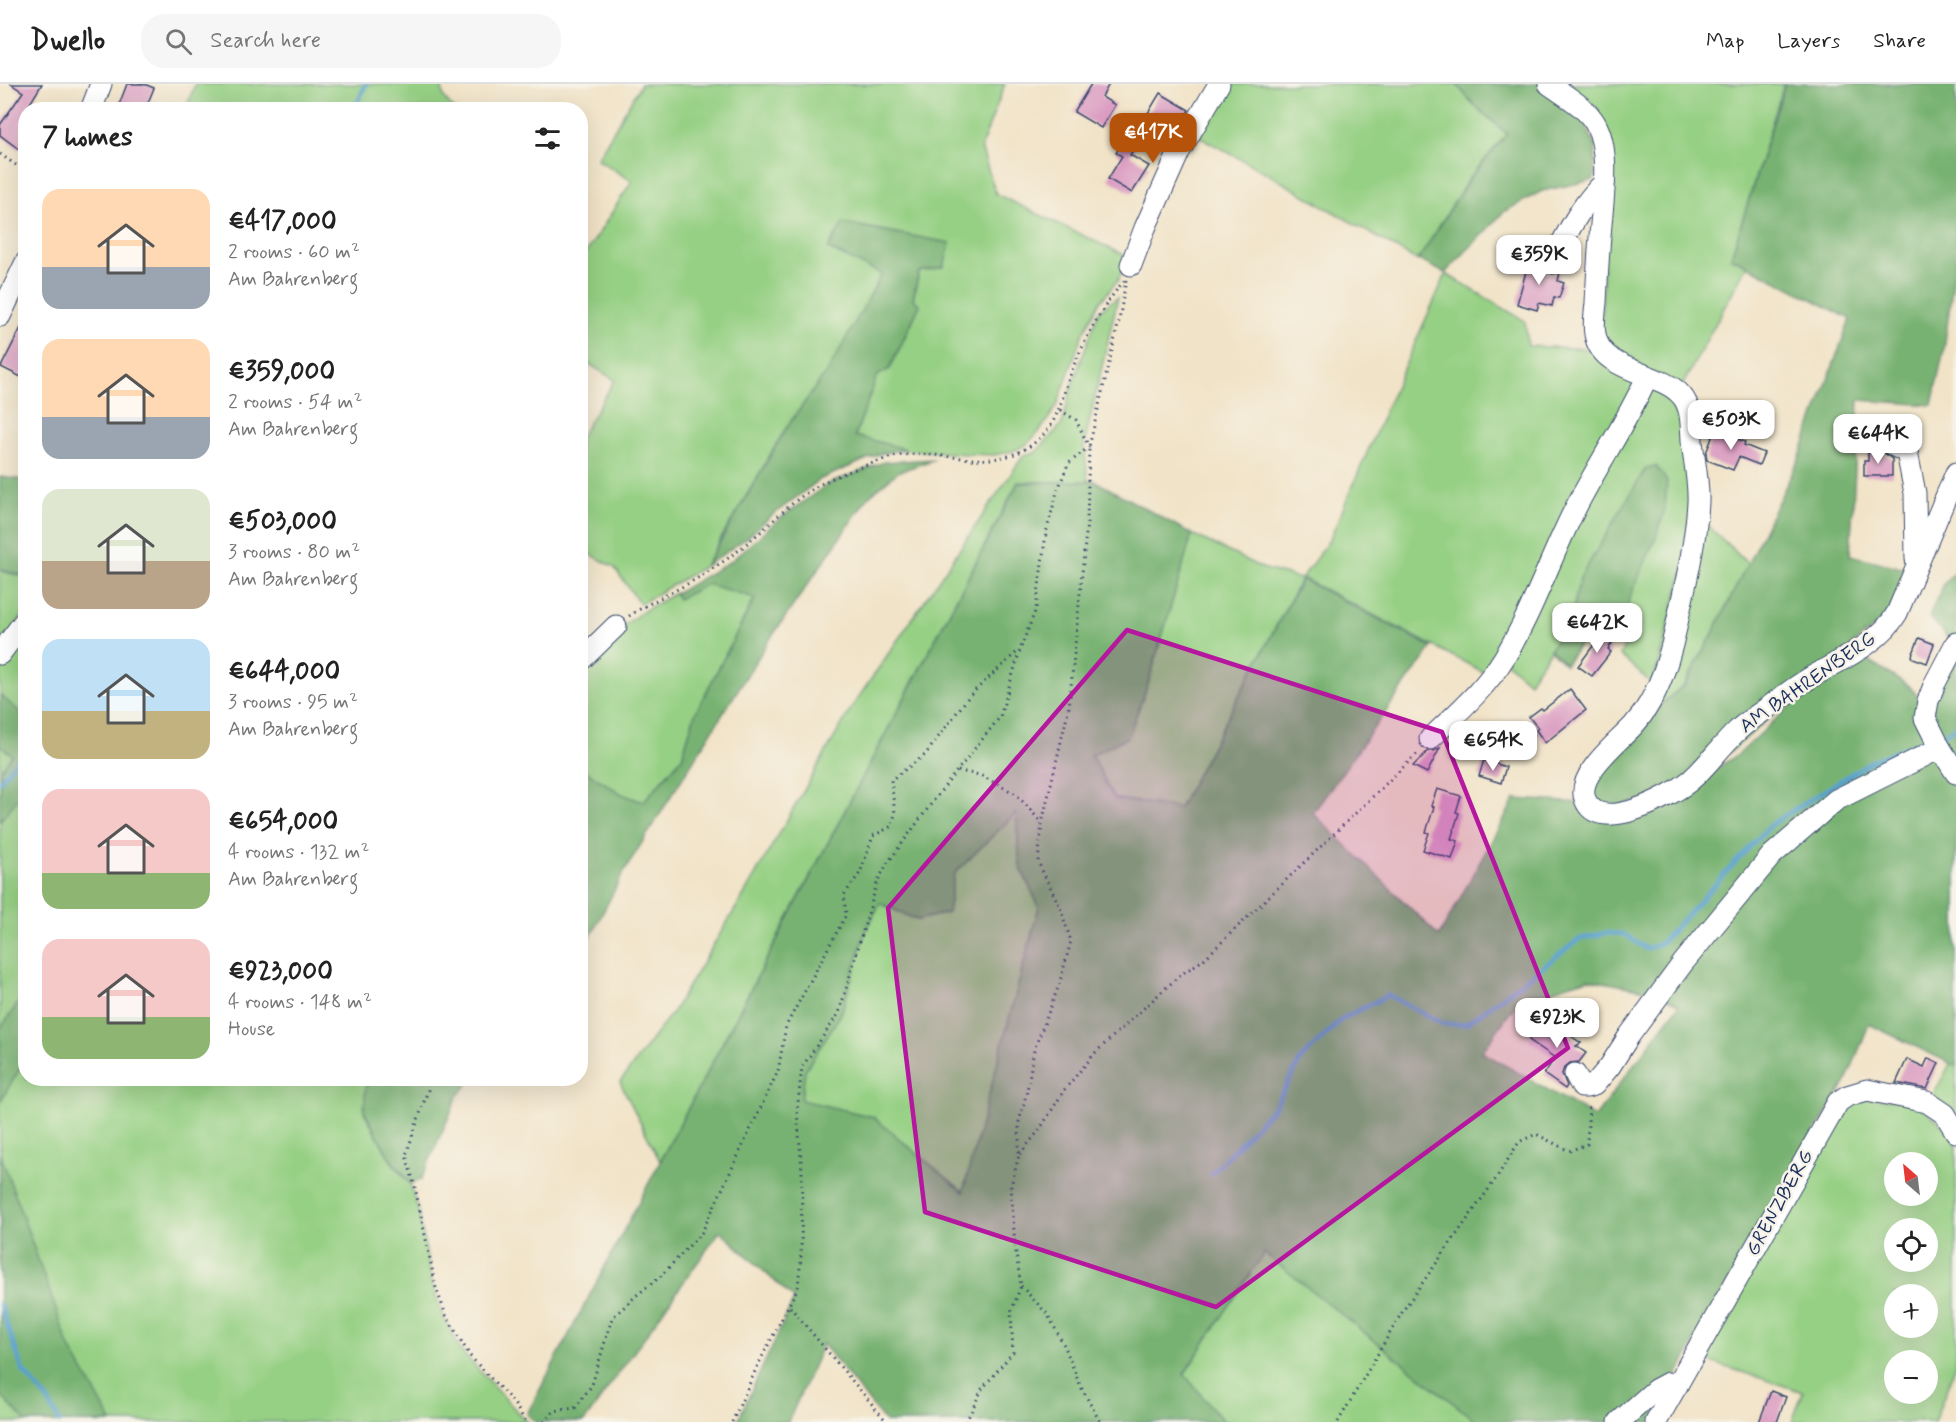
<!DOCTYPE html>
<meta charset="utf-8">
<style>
body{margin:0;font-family:Mynerve,sans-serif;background:#f6f6f6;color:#222;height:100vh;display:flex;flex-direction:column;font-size:22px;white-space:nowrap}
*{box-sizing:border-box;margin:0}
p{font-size:20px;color:#767676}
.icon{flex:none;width:33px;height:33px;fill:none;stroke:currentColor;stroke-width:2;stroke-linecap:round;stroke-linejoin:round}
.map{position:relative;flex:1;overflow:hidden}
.sheet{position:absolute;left:18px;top:18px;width:570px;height:984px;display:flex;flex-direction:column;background:#fff;border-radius:24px;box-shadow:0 6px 24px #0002}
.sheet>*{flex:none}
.needle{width:39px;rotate:332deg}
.fabs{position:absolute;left:1884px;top:1068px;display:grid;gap:12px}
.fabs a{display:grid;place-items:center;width:54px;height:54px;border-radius:50%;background:#fff;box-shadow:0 6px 24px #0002;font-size:30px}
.price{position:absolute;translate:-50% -51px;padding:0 14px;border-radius:12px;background:#fff;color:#222;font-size:20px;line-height:39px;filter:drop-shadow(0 2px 3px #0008)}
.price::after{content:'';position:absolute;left:50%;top:36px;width:18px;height:14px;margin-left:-9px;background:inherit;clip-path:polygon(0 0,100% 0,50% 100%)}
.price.current{background:#b45309;color:#fff}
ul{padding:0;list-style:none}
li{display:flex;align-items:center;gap:18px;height:150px;padding:0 24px}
li span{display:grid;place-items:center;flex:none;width:168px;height:120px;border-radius:18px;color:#555}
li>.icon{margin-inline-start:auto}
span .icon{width:72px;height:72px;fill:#fffc;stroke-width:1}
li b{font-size:26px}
h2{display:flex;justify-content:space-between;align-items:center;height:72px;padding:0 24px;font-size:26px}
header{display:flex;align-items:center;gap:36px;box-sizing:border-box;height:84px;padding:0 30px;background:#fff;border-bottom:2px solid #e0e0e0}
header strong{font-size:28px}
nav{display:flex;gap:33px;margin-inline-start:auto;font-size:21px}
.search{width:420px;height:54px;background:#f6f6f6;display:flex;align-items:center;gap:15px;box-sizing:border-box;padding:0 21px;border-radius:24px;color:#767676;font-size:22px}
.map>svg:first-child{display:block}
</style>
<header>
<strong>Dwello</strong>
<div class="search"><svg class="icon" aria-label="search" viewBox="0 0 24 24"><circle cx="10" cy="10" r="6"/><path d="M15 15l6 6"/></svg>Search here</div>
<nav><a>Map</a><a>Layers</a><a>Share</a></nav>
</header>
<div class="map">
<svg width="1956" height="1338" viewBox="0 0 1956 1338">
<rect width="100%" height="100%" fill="#f7f3e8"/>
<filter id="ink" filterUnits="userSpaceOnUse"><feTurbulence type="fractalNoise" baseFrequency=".0167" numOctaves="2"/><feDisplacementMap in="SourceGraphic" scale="12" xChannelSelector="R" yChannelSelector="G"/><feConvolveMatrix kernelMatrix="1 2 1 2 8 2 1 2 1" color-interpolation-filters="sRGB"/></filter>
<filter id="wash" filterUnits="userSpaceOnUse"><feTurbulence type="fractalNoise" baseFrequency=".008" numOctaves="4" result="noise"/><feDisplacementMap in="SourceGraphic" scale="24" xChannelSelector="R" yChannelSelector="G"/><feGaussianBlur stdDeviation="1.35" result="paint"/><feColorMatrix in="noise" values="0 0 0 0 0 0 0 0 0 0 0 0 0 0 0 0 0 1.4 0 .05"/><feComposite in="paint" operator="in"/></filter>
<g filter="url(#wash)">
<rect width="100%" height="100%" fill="#f1e3c7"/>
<g fill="#96d084" stroke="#588071" stroke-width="1.5" fill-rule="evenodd">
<path d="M 195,0 L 443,0 C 440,11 446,19 455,25 L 186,25 Z"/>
<polygon points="641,0 1005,0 981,63 996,110 1128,173 1118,196 1099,219 1081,254 1057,322 1040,347 1026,361 1013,367 995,371 968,370 906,366 855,352 877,292 890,285 920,221 913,215 919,188 943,183 950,159 843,139 828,165 882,190 831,283 786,344 705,482 640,520 614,483 581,465 580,353 615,296 581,275 581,177 632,97 597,75"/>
<polygon points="1223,0 1456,0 1474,21 1507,50 1469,94 1418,177 1270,91 1194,50"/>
<polygon points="1556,0 1784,0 1731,173 1747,181 1682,302 1637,284 1601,252 1608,65"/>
<polygon points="1446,190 1525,237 1528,262 1595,265 1633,297 1635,305 1489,591 1302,494 1330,455 1394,306"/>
<polygon points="1118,213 1084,361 1088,397 1018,398 660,1077 620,998 674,926 742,814 852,623 1024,371 1036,368 1062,340 1072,301 1099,227"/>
<polygon points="1658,304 1679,316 1690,386 1688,469 1652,600 1620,571 1627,558 1597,537 1565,581 1550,566 1529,598 1506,578 1548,491 1647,309"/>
<polygon points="1699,433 1748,480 1712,551 1684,601 1643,634"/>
<polygon points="1192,450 1262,484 1301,495 1179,724 1114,714 1092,671 1128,653 1148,600"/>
<polygon points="0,487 26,493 25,528 0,563"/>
<polygon points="707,500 755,513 695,630 682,673 643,718 622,711 581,684 580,581 624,541 642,528 675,509 678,515"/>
<polygon points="25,541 26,994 369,995 364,1028 391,1077 410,1100 418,1126 432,1198 442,1229 461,1267 527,1338 0,1338 0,577"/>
<polygon points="1016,729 1020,782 1039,823 964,1108 873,1033 801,1016 805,986 841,930 865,849 880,819 917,836 948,829 954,790"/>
<polygon points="1956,969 1956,1036 1931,1015"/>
<path d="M 1849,1012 L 1917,1018 L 1956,1054 L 1956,1280 L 1934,1338 L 1792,1338 L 1803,1308 L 1702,1275 ZM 1894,1078 L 1928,1078 L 1928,1112 L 1894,1112 ZM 1894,1144 L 1928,1144 L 1928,1178 L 1894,1178 ZM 1894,1210 L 1928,1210 L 1928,1244 L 1894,1244 ZM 1894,1276 L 1928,1276 L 1928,1310 L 1894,1310 Z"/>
<polygon points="1264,1168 1477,1338 1224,1338 1184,1291"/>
</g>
<g fill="#78b272" stroke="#4a7068" stroke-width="1.5" fill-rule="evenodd">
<polygon points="1456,0 1543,0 1581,30 1596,64 1594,96 1542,107 1505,127 1445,189 1418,176 1470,94 1507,50 1474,21"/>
<polygon points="1785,0 1956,0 1956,175 1944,265 1932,321 1859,316 1850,471 1910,486 1893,527 1845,567 1732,667 1630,728 1591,720 1590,696 1643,635 1685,601 1713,550 1799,375 1850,235 1731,173"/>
<polygon points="843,139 950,159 944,183 919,188 913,215 920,221 889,285 877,292 855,352 906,365 879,370 821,395 770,433 748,453 706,482 787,343 830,283 882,190 828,165"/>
<polygon points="935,375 898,388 868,413 766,561 626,784 586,861 585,885 581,888 581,684 622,710 643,718 682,674 695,630 755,514 707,500 678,515 675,510 731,477 778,436 828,400 884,378"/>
<polygon points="1656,382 1667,397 1665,425 1657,451 1629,515 1624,555 1597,537 1565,580 1550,565 1564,544 1575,542 1573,523 1580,494 1646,384"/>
<polygon points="0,393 25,396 25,492 0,486"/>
<path d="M 1095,397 L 1192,450 L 1148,600 L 1128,653 L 1091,671 L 1114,715 L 1179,724 L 1302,495 L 1432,563 L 1313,729 L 1439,852 L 1515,715 L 1583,719 L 1592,728 L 1678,707 L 1738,671 L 1810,603 L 1853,567 L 1910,603 L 1921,616 L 1956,570 L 1956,982 L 1869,940 L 1846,998 L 1791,1086 L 1651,1338 L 1477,1338 L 1264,1169 L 1184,1290 L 1224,1338 L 885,1338 L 823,1260 L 788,1338 L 737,1338 L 794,1215 L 720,1147 L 584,1338 L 535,1338 L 527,1330 L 1018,399 ZM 1016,729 L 1020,782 L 1039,823 L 963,1108 L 873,1033 L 801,1016 L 805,986 L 841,930 L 865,849 L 880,819 L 917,836 L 948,829 L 954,790 ZM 1588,895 L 1655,908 L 1679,921 L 1595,1033 L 1482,968 L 1518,917 Z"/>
<polygon points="1956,487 1956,564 1929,532 1944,500"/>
<polygon points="0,611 25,632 25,706 0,737 0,687 12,671 0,661"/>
<polygon points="25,909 25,976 0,1018 0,945"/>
<polygon points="368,995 472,995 458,1012 421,1096 411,1100 391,1076 364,1027 366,998"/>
<polygon points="0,1069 69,1262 112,1338 26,1338 0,1311"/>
</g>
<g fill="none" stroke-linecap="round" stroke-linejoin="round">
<g stroke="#59a1cf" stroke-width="4.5">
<polyline points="354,26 366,0"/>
<polyline points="1943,651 1956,642"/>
<polyline points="0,697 26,665"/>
<polyline points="1211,1090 1275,1022 1301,975 1342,935 1388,911 1443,940 1466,940 1580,855 1605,849 1624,850 1646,865 1661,859 1770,741 1875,675 1925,656"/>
<polyline points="0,1221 23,1287 47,1315 60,1338"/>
</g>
</g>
<g id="blocks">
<g fill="#db9ec2">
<polygon points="11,0 42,0 26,26 26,58 20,66 0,51 0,41 23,8"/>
<polygon points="127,0 144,0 154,4 145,26 117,26"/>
<polygon points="1091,0 1109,0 1102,13 1115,21 1101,44 1074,28"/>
<polygon points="1160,9 1189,26 1174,51 1145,34"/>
<polygon points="1128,49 1139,56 1130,71 1149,82 1132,109 1108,95 1122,72 1116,69"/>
<polygon points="1530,173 1540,175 1541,183 1546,188 1553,190 1560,188 1558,197 1564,199 1559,214 1554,213 1552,222 1539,219 1537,226 1517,220"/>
<polygon points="26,234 26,284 21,293 1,283"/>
<polygon points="1715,346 1745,358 1744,361 1764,369 1759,381 1739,373 1733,386 1707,376 1706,369"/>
<polygon points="1868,368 1883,368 1892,375 1892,392 1864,392 1864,377 1868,377"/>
<polygon points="1602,547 1614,556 1608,565 1611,568 1592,592 1578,582 1596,558 1594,557"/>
<polygon points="1919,554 1934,560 1927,579 1913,574 1912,572"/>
<polygon points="1570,605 1586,626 1545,659 1536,646 1538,644 1529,633 1541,624 1543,626"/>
<polygon points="1440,664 1427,689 1413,682 1428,667 1434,667"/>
<polygon points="1484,676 1506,683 1501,699 1479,692"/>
<polygon points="1437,705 1461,712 1456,728 1459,729 1451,755 1458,757 1452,775 1423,766 1429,749 1426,748 1434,723 1431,722"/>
<polygon points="1544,934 1581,959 1576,962 1586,969 1579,978 1570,979 1564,984 1562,990 1567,1002 1565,1005 1544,990 1555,974 1529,956"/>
<polygon points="1928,974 1939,979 1927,1005 1896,999 1907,975 1924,983"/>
<polygon points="1771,1307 1786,1313 1777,1338 1759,1338"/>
</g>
</g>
</g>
<g filter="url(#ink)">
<use href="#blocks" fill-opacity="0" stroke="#3b4a6e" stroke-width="1.5"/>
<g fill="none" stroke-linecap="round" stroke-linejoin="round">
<g stroke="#3b4a6e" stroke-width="23">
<g id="minor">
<path d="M 1549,0 C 1564,11 1585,22 1595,39 C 1612,68 1602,120 1600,153 C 1598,175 1597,197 1596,219 C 1595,229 1593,240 1595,250 C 1601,289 1660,287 1681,311 C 1692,323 1691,341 1692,357 C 1694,377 1699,398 1698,418 C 1696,454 1688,490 1680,525 C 1672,566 1661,611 1633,642 C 1618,658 1576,691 1585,715 C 1598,752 1672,712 1691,696 C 1708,681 1720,663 1737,647 C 1748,636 1763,628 1775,618 C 1785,611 1795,603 1805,597 C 1836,577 1878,562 1897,529 L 1956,389"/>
<polyline points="91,26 101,0"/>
<path d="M 1552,177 C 1567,150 1581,120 1604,99"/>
<polyline points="1131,181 1145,144 1179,68 1219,0"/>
<polyline points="0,232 26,178"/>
<polyline points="1894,362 1907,368 1915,409 1916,475"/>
<polyline points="1956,559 1935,599 1928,617 1925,634 1940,664 1956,689"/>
<polyline points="0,570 26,535"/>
<polyline points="580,577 616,542"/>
<path d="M 1430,655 C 1456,630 1485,605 1504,574 C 1532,529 1549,477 1573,429 C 1596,383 1626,340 1647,293"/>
<polyline points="1575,990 1582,1003 1587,1003 1594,1001 1610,982 1629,952 1683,879 1772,771 1836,716 1940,664"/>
<polyline points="1619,1338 1655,1306 1668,1299 1677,1302"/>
<polyline points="1656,1338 1838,1018 1847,1012 1867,1006 1927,1018 1945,1030 1956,1048"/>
</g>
</g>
<g stroke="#3b4a6e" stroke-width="3" stroke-dasharray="1.5 4.5" stroke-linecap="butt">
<polyline points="0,70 26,88"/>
<polyline points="1060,326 1076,336 1089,363"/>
<path d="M 629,532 C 656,514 686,503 712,485 C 726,476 740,466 752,455 C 772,439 790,419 811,406 C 832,392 858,384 882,376 C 937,356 990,398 1039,355 C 1056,340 1060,321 1067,300 C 1071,287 1077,274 1083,262 C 1094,238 1107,217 1124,197"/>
<polyline points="958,687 980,691 1016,710 1042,739"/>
<polyline points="432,994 406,1071 415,1103 436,1204 446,1231 470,1272 513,1318 526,1338"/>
<polyline points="1020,1070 1040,1045 1065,1005 1096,968 1180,891 1203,876 1419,668"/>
<polyline points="1021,1202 1048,1231 1065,1263 1079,1299 1100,1338"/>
<polyline points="790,1223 887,1338"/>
<polyline points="544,1338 554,1327 575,1324 592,1301 612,1234 637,1211 660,1193 702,1148 778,987 786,942 846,831 844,811 860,789 873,752 892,742 895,730 891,696 925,671 970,611 1018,567"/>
<polyline points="732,1338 757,1283 798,1203 801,1172 802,1085 797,1027 802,983 839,929 878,796 889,777 937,712 1000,633 1020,566 1036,525 1046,449 1057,408 1068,380 1089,363"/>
<polyline points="966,1338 982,1305 1013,1268 1011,1228 1021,1202 1015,1163 1011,1102 1019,1071 1019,1038 1027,1007 1034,966 1059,901 1071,857 1060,823 1038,778 1042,739 1069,623 1087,438 1089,363 1119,237 1126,196"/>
<polyline points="1338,1338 1404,1225 1495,1096 1519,1058 1536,1050 1569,1067 1587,1060 1589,1020"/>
</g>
<use href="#minor" stroke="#fff" stroke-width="21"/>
</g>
</g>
<path fill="#b5179e" fill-opacity="0.2" stroke="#b5179e" stroke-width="4.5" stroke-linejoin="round" d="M 1127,546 L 1442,648 L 1568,964 L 1216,1223 L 925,1128 L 888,824 Z"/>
<g text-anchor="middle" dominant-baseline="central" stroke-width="5" stroke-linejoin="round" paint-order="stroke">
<g font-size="20" fill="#1b2f5e" stroke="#f7f3e8">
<text transform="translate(1808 599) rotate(-35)">AM BAHRENBERG</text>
<text transform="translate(1780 1119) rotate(-61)">GRENZBERG</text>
</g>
</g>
</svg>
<div class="fabs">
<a><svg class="needle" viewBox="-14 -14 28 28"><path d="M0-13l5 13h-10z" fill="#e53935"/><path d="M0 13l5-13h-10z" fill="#767676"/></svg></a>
<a><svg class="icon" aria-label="locate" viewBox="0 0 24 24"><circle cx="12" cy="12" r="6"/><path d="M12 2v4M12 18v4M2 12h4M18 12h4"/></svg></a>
<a>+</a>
<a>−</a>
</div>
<b class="price current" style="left:1153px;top:80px">€417K</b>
<b class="price" style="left:1539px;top:202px">€359K</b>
<b class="price" style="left:1731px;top:367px">€503K</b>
<b class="price" style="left:1878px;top:381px">€644K</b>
<b class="price" style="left:1597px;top:570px">€642K</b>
<b class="price" style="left:1493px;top:688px">€654K</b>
<b class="price" style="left:1557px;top:965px">€923K</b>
<section class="sheet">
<h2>7 homes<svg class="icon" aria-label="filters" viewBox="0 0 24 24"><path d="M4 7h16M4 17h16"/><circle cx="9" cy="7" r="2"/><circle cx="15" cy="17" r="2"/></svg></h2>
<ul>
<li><span style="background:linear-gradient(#ffd9b3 65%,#9aa5b1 0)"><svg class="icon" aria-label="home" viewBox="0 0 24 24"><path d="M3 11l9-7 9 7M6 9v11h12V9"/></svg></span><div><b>€417,000</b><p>2 rooms · 60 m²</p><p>Am Bahrenberg</p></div></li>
<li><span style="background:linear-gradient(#ffd9b3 65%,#9aa5b1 0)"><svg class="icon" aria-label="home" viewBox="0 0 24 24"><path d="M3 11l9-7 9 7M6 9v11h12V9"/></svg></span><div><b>€359,000</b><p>2 rooms · 54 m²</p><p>Am Bahrenberg</p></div></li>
<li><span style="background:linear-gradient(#dfe7d0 60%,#b9a48a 0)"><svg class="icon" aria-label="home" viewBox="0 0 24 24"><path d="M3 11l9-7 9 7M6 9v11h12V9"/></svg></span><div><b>€503,000</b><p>3 rooms · 80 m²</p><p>Am Bahrenberg</p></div></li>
<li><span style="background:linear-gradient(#bfe0f5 60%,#c2b280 0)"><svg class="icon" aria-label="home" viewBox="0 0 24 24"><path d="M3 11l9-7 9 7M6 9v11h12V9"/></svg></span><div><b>€644,000</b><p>3 rooms · 95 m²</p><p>Am Bahrenberg</p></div></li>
<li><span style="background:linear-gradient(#f6c9c9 70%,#8fb573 0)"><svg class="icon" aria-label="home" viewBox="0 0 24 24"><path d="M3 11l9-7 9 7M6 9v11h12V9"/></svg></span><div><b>€654,000</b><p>4 rooms · 132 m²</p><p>Am Bahrenberg</p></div></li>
<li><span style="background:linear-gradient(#f6c9c9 65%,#8fb573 0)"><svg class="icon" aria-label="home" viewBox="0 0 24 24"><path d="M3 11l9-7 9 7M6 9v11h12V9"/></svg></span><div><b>€923,000</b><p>4 rooms · 148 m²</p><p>House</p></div></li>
</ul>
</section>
</div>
